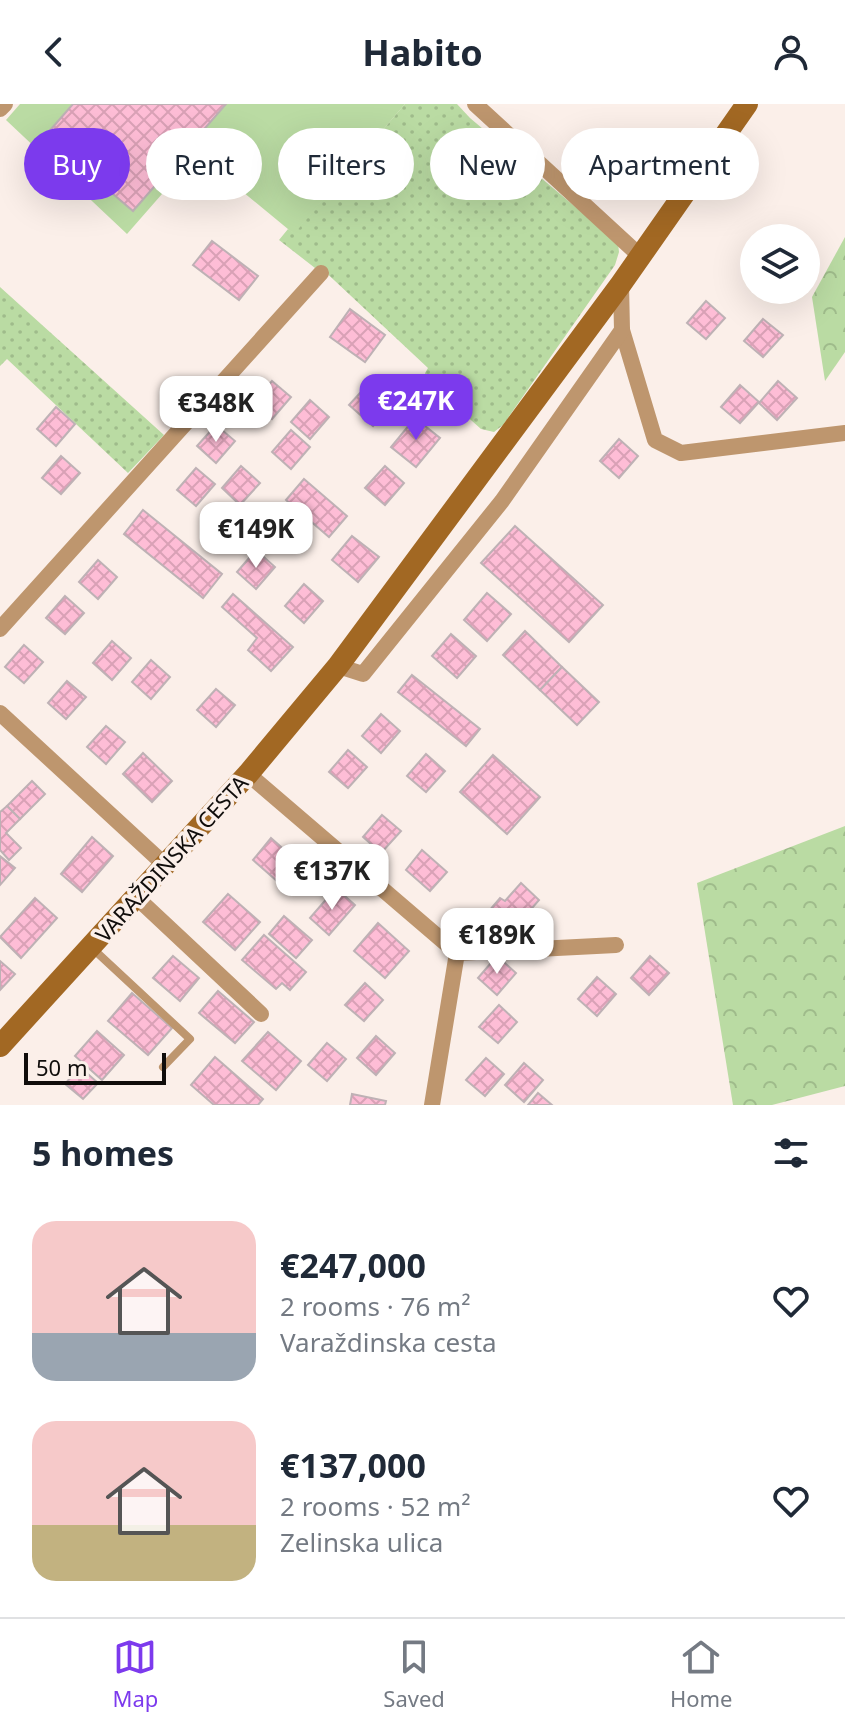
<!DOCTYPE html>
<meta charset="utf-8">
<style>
body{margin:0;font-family:"Noto Sans",sans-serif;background:#f2f2f3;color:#1f2937;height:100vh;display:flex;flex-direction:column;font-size:30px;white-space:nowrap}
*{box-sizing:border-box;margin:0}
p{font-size:26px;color:#747a83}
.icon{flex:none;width:44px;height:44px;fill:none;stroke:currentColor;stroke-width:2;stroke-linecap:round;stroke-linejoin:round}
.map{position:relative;height:1001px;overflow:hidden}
.details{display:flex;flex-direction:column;background:#fff;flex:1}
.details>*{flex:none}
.guide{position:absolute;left:24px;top:24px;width:798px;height:72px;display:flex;gap:16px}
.tools{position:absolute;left:740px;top:120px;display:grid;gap:16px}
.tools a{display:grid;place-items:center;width:80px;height:80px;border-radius:50%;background:#fff;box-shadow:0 8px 32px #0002;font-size:40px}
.scale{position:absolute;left:24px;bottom:20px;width:142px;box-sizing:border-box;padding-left:8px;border:4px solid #100d0b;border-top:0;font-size:22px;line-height:28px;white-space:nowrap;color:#100d0b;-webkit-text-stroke:6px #fbefe9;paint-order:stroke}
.price{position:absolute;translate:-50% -68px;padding:0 18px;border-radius:16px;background:#fff;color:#222;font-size:26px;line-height:52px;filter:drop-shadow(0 2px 4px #0008)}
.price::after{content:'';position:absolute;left:50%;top:48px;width:24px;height:18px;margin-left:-12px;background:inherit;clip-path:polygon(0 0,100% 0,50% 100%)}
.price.active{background:#7c3aed;color:#fff}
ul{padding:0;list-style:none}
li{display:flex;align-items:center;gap:24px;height:200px;padding:0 32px}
li span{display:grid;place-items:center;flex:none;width:224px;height:160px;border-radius:24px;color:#555}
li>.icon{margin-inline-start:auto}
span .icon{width:96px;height:96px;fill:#fffc;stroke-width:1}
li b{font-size:34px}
h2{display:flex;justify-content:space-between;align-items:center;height:96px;padding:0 32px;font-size:34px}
.chip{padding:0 28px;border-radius:36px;background:#fff;box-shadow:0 8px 32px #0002;font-size:28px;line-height:72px}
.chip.active{background:#7c3aed;color:#fff}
header{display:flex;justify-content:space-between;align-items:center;height:104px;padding:0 32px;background:#fff;font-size:36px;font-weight:700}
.menu{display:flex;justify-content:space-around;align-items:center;height:112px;border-top:2px solid #e0e1e3;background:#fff;font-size:22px;color:#747a83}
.menu a{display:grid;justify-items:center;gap:4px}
.menu .active{color:#7c3aed}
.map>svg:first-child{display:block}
</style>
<header><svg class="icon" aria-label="back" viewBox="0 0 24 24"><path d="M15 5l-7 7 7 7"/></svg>Habito<svg class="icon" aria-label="person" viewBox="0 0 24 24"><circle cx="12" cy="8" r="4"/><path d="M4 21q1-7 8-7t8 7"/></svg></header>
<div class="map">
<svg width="845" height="1001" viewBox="0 0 845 1001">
<defs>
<pattern id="grass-dots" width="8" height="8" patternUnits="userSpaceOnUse" patternTransform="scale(2)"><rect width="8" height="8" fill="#badba3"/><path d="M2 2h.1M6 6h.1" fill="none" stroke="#9fbb8b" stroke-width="1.8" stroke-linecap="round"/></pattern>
<pattern id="forest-crowns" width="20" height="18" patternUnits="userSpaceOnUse" patternTransform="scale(2)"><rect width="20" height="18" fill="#badba3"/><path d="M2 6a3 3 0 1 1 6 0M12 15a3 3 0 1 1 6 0" fill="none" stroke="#9fbb8b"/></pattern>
<pattern id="building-cross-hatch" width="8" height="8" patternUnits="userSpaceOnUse" patternTransform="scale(2)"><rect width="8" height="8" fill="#febdd6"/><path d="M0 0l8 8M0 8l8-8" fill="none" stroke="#d9a1b6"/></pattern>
</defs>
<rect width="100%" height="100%" fill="#fbefe9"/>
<g fill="url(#grass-dots)">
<polygon points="405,0 457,0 470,14 618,139 619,148 615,161 503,321 494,328 481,325 426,276 425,269 428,264 319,162 315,164 279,136 288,125 294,129"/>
<polygon points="0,183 164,331 128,369 7,255 0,262"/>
</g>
<g fill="url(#forest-crowns)">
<polygon points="845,133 845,248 825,277 812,193"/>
<polygon points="845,722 845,982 772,1001 733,1001 697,779"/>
</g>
<polygon fill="#badba3" points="20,0 405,0 294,130 197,50 127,130 6,16"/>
<g fill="url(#building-cross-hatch)" stroke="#beb1b5" stroke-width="2">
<polygon points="73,0 226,0 133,107 45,32"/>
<polygon points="212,137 258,172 239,196 193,161"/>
<polygon points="706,197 725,214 706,235 687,219"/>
<polygon points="350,205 385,231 365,258 330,233"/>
<polygon points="763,215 783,231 763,253 744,237"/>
<polygon points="373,275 397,296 373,322 349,301"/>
<polygon points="272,277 291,293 272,315 253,299"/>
<polygon points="778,277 797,294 777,316 759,299"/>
<polygon points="740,281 759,298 740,319 721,303"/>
<polygon points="310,296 329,313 310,335 291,318"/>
<polygon points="56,303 75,320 56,342 37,325"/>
<polygon points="415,314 440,334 416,363 391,343"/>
<polygon points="216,321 235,337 216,359 197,342"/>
<polygon points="291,326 310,343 291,365 272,348"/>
<polygon points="619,335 638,352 619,374 600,357"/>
<polygon points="61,352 80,369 61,390 42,374"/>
<polygon points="241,362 260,379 240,401 222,384"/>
<polygon points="385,362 404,379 385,401 365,384"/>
<polygon points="196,364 215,380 196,402 177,386"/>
<polygon points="304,375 347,412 329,433 286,396"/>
<polygon points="143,406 222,470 203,494 124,430"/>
<polygon points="515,422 603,501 569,538 481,459"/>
<polygon points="352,432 379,453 358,478 332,456"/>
<polygon points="256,446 275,463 256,485 237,468"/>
<polygon points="98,456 117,473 98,495 79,478"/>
<polygon points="304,480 323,497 304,519 285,502"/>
<polygon points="487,489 511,510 487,537 464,516"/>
<polygon points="233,490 293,543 271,567 248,546 257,534 222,503"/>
<polygon points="65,492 84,509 65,530 46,514"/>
<polygon points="525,527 562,563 540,586 503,551"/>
<polygon points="451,530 476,552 457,574 432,552"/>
<polygon points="112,537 131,554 112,576 93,559"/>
<polygon points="24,541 43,558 24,579 5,563"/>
<polygon points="151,556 170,573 151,595 132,578"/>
<polygon points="562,563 599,598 577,621 540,586"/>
<polygon points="412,571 480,625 466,642 398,588"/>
<polygon points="67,577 86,593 66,615 48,599"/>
<polygon points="216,585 235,601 216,623 197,606"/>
<polygon points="381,610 400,627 381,649 362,632"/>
<polygon points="106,622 125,638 106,660 87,643"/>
<polygon points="348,646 367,663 348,684 329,668"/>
<polygon points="143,649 172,677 152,698 123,670"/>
<polygon points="426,650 445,667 426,688 407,672"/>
<polygon points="493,651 540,693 507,730 460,688"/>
<polygon points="32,677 45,690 20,715 7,702"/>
<polygon points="7,702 20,715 6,729 21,744 9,756 0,746 0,708"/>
<polygon points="382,711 401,727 381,749 363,733"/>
<polygon points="92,733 113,752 82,788 61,770"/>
<polygon points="271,734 296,756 277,777 253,756"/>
<polygon points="422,746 447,768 430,787 406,766"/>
<polygon points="0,752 15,764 0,781"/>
<polygon points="521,779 539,796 506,834 483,814 500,794 505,797"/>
<polygon points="336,784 355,801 329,831 310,814"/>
<polygon points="228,790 260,818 235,846 203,818"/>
<polygon points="35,794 57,814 21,854 0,833"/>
<polygon points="284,812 312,836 296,854 269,830"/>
<polygon points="378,819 409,847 385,874 354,847"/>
<polygon points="264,831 306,868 290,886 282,879 276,885 242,856"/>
<polygon points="173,852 199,874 180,897 153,874"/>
<polygon points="497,852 516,869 497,891 478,874"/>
<polygon points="650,852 669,869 649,891 631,874"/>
<polygon points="0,857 15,870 0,886"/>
<polygon points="597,873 616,890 597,912 578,895"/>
<polygon points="365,879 383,896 364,917 345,901"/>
<polygon points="218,887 254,918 235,939 199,909"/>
<polygon points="132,889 172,924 148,951 108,917"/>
<polygon points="499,901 517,918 498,939 479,923"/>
<polygon points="97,927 124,951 102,976 75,952"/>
<polygon points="268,928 301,957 276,986 242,957"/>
<polygon points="376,932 395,949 376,971 357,954"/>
<polygon points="327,939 346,955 327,977 308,961"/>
<polygon points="215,953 263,995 258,1001 214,1001 191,981"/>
<polygon points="486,954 504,970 485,992 466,976"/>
<polygon points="524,959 543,976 524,998 505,981"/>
<polygon points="80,963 98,979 83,995 65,980"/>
<polygon points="538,989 552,1001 528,1001"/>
<polygon points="352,990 386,997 385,1001 350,1001"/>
</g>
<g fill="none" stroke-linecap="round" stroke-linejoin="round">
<polyline stroke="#be966e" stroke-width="8" points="91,843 190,935 163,963"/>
<g stroke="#be966e" stroke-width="16">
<polyline points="475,0 639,151"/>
<polyline points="0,5 5,0"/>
<polyline points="622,226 655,336 681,349 845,329"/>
<polyline points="0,525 321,169"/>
<polyline points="338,562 363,570 502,397 622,226 621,180"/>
<polyline points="0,609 165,761"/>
<polyline points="248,670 457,849 432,1001"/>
<polyline points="135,792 261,910"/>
<polyline points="457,849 616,841"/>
</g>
<polyline stroke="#a26823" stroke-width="22" points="0,942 248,670 338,562 621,180 747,0"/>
</g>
<g text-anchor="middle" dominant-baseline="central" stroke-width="7" stroke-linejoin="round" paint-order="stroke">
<g font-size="22" fill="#100d0b" stroke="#fbefe9">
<text transform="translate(171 754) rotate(-48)">VARAŽDINSKA CESTA</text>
</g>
</g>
</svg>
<div class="tools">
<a><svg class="icon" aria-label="layers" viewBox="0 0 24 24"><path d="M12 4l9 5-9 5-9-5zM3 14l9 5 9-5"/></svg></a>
</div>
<div class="scale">50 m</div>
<b class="price active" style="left:416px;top:338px">€247K</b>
<b class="price" style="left:216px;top:340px">€348K</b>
<b class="price" style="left:256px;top:466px">€149K</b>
<b class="price" style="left:332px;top:808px">€137K</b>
<b class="price" style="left:497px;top:872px">€189K</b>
<div class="guide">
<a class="chip active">Buy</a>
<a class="chip">Rent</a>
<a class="chip">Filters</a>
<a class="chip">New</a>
<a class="chip">Apartment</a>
</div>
</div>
<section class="details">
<h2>5 homes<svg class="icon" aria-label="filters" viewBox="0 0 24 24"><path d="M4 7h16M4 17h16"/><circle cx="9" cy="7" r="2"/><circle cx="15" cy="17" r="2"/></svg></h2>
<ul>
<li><span style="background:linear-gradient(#f6c9c9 70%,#9aa5b1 0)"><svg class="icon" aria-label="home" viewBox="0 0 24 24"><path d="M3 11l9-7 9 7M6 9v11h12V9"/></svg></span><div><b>€247,000</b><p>2 rooms · 76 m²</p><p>Varaždinska cesta</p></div><svg class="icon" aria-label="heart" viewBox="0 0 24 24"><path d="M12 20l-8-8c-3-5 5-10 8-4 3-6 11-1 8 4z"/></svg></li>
<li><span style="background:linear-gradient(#f6c9c9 65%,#c2b280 0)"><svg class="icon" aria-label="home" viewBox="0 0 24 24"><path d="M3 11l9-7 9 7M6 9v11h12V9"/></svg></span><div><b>€137,000</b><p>2 rooms · 52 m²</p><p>Zelinska ulica</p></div><svg class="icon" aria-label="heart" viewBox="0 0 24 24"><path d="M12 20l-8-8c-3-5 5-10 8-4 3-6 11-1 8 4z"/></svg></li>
</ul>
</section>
<nav class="menu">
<a class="active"><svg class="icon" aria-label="map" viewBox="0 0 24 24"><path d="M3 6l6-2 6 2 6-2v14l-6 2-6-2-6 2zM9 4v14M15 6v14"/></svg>Map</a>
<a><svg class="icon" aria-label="saved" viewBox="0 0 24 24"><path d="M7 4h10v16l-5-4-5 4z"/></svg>Saved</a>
<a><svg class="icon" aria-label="home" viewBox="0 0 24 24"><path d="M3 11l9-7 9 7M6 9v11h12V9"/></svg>Home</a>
</nav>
